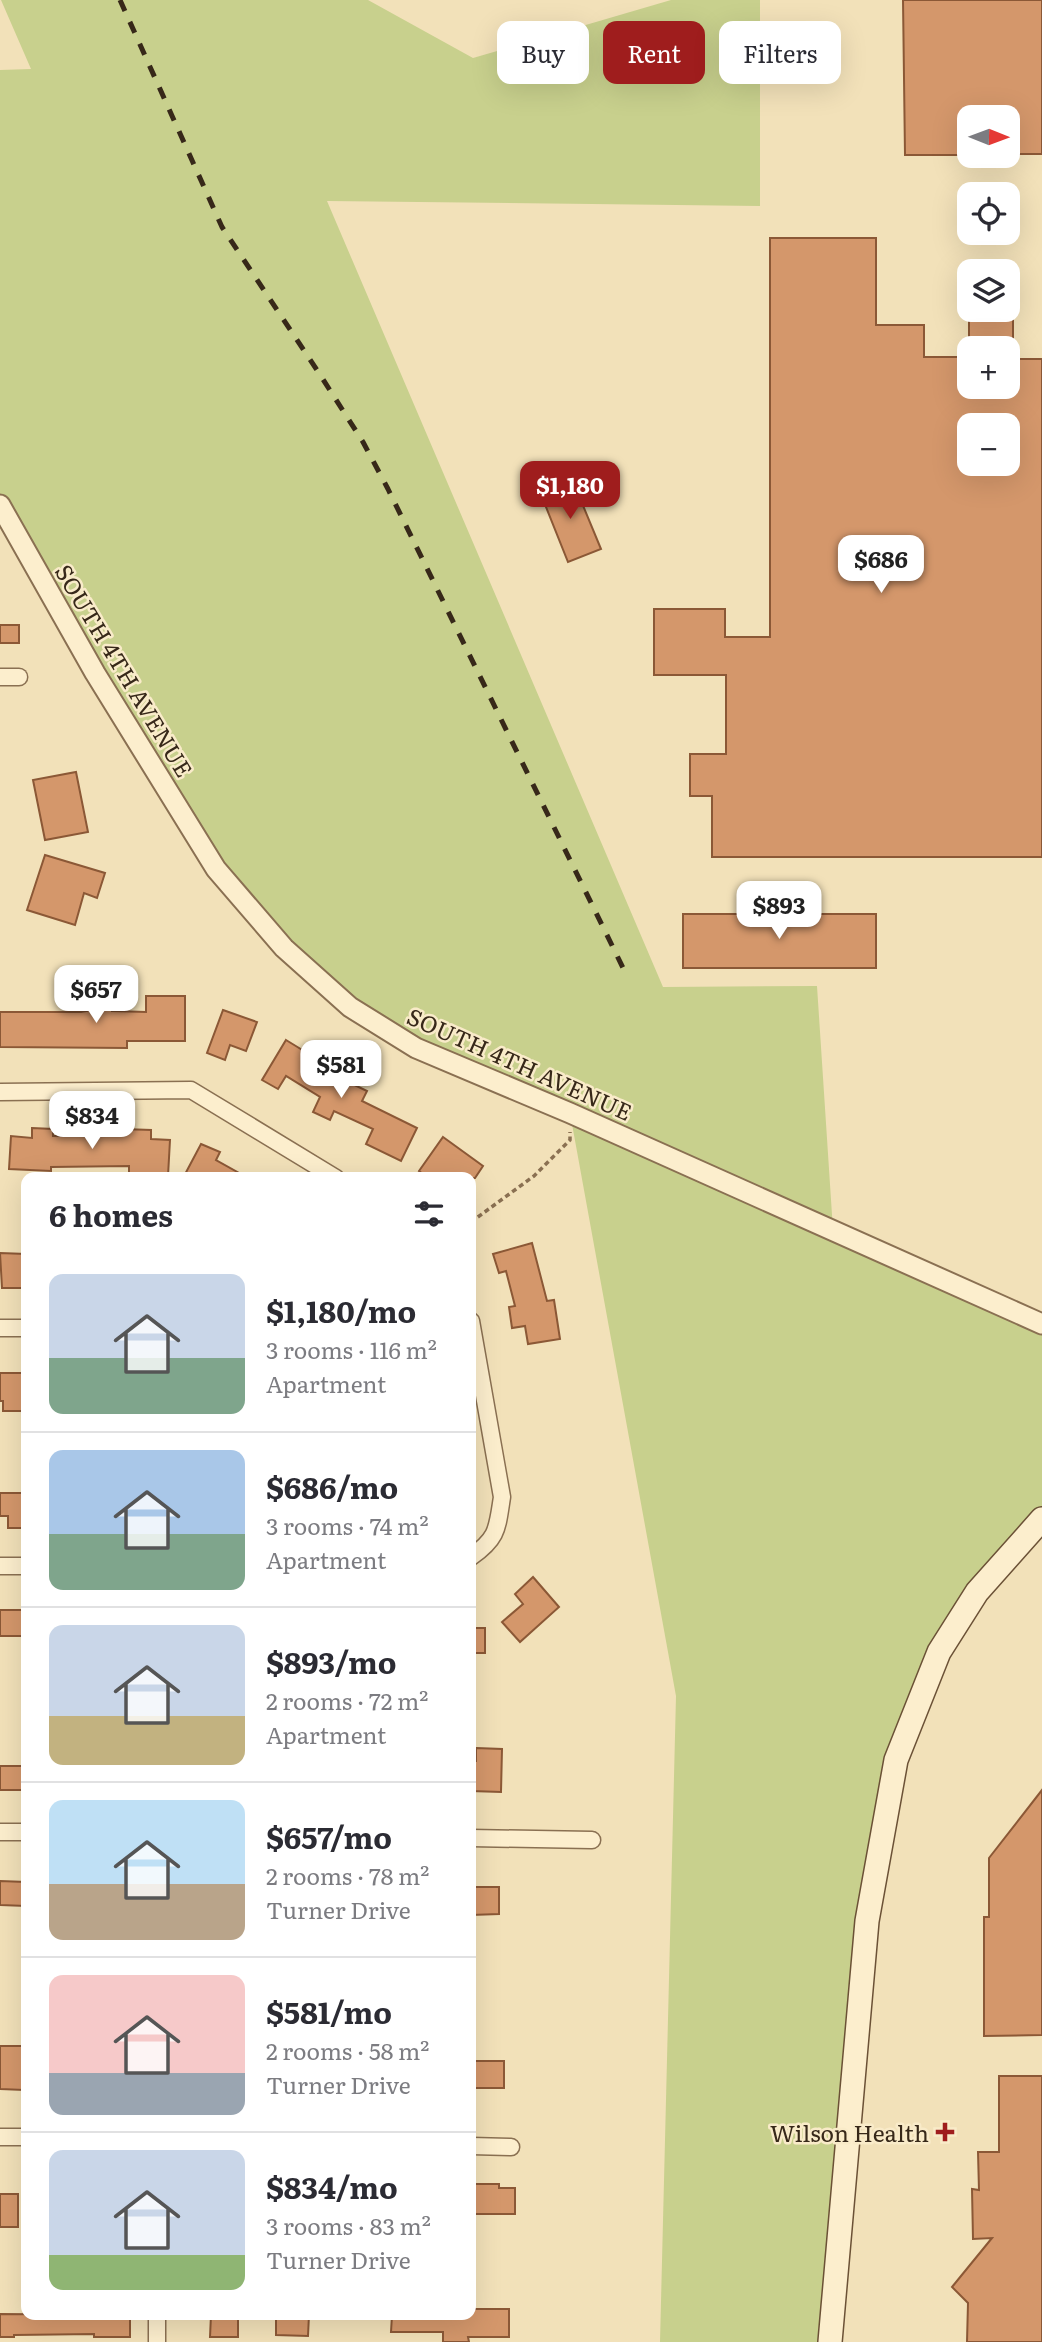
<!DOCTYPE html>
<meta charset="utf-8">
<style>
body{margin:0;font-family:Literata,serif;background:#f2f2f3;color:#2b2b33;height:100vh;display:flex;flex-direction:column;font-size:26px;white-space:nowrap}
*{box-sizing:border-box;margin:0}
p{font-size:23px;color:#7c7c81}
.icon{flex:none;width:38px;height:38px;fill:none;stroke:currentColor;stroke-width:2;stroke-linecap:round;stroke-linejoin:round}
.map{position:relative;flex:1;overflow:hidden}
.details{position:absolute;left:21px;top:1172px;width:455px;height:1148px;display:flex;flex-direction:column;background:#fff;border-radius:14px;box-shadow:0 7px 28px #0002}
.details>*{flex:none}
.top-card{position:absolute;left:497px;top:21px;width:439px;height:63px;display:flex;gap:14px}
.needle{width:46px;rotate:91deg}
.fabs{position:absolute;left:957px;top:105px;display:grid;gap:14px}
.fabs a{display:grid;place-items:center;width:63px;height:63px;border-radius:14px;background:#fff;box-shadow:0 7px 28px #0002;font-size:35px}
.price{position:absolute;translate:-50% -60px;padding:0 16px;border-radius:14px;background:#fff;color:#222;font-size:23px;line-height:46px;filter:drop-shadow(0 2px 4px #0008)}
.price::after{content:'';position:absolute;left:50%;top:42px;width:21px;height:16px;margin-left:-10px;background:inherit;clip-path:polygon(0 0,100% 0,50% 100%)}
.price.current{background:#9f1d1d;color:#fff}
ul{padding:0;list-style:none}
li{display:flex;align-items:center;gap:21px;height:175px;padding:0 28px}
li+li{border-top:2px solid #e1e1e2}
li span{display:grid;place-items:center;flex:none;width:196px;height:140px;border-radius:14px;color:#555}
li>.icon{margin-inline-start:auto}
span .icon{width:84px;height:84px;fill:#fffc;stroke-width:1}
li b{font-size:30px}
h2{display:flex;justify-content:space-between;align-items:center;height:84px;padding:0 28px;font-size:30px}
.chip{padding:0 24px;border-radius:14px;background:#fff;box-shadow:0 7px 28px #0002;font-size:24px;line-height:63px}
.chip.current{background:#9f1d1d;color:#fff}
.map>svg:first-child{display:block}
</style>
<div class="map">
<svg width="1042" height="2342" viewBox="0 0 1042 2342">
<rect width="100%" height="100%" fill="#f2e1b9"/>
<polygon fill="#c8d08d" points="1,0 368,0 473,58 671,0 760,0 760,206 327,201 663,987 817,986 833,1230 1042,1324 1042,1519 977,1592 896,1760 830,2342 660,2342 676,1696 570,1113 350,1007 216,869 0,505 0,70 31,69"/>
<g fill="#d4976b" stroke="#8b5836" stroke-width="2" fill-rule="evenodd">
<polygon points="903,0 1042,0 1042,154 1008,154 1008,117 970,117 970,155 905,155"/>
<path d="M 770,238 L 876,238 L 876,325 L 924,325 L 924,357 L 970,357 L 970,387 L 1008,387 L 1008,359 L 1042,359 L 1042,857 L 712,857 L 712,796 L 690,796 L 690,754 L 726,754 L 726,675 L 654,675 L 654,609 L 725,609 L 725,637 L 770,637 ZM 970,425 L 1008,425 L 1008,464 L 970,464 Z"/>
<rect x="969" y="317" width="44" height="31"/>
<polygon points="572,479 601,549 568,562 540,492"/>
<rect x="0" y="625" width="19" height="18"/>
<polygon points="76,772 88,832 45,840 33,780"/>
<polygon points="45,855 105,873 97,898 84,893 75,925 27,910"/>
<rect x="683" y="914" width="193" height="54"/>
<polygon points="87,994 112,994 112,1011 146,1012 146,996 185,996 185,1041 127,1041 127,1048 0,1047 0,1012 81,1012 87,1011"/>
<polygon points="223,1010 257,1022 246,1051 230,1045 225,1060 207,1053"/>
<polygon points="286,1040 317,1059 313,1065 367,1091 362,1101 417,1128 401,1161 366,1144 373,1129 334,1111 330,1120 313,1112 320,1097 286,1076 278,1089 262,1080"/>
<polygon points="32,1128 53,1129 53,1136 94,1136 94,1128 151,1130 151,1139 170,1140 168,1176 129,1174 129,1166 51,1167 51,1171 9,1169 11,1136 32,1138"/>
<polygon points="443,1137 483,1166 475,1178 428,1178 419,1171"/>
<polygon points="201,1144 220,1152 216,1160 248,1178 183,1178"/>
<polygon points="532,1243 547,1301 554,1300 560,1339 528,1344 525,1326 512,1328 509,1307 515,1306 506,1271 499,1273 493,1254"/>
<polygon points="0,1253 26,1254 26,1288 2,1288"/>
<polygon points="0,1373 26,1373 26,1411 3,1411 3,1401 0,1401"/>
<polygon points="0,1493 26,1493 26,1528 8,1528 8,1516 0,1516"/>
<polygon points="533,1577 559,1607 520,1642 502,1622 523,1604 515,1594"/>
<rect x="0" y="1610" width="26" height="26"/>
<rect x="471" y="1628" width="14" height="25"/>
<polygon points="476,1748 502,1749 501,1792 471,1791 471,1761 476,1761"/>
<rect x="0" y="1766" width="26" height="24"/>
<polygon points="1042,1790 1042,2035 984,2036 984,1917 989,1917 989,1858"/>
<polygon points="0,1881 26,1882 26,1906 0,1905"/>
<polygon points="471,1887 499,1887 499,1914 471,1915"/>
<polygon points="0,2046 26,2046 24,2090 0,2089"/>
<rect x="471" y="2061" width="33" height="27"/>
<polygon points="999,2076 1042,2076 1042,2342 967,2342 968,2303 952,2287 992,2238 973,2239 972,2189 979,2190 978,2152 999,2152"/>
<polygon points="471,2184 499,2184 499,2188 515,2188 515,2214 471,2214"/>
<rect x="0" y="2194" width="18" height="33"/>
<polygon points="471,2309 509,2309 509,2337 468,2337 469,2342 443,2342 443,2332 391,2332 392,2315 471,2315"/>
<polygon points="0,2314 130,2315 130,2337 94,2337 94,2334 14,2335 14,2337 0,2337"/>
<polygon points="211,2315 238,2315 238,2337 210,2337"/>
<polygon points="276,2315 309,2315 308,2336 276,2335"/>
</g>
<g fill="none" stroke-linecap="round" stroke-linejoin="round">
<g stroke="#8a7052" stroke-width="19">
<g id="minor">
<polyline points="0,677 19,677"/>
<polyline points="0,1092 191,1090 336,1178"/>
<path d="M 471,1321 L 502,1497 C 497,1529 498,1538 471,1557"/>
<polyline points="0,1328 26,1328"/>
<polyline points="0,1566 26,1566"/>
<polyline points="0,1832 26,1832"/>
<polyline points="471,1838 592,1840"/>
<polyline points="0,2137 26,2137"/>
<polyline points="471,2146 511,2147"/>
<polyline points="157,2342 157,2315"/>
</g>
</g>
<g stroke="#8a7052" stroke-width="23">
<polyline id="tertiary" points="0,505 95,673 216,869 284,948 350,1007 416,1048 570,1113 1042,1324"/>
</g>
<g stroke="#6b5136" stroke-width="26">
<polyline id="secondary" points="830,2342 867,1921 896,1760 939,1652 977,1592 1042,1519"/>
</g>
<polyline stroke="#8a7052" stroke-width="3.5" stroke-dasharray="5 3.5" stroke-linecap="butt" points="471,1222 534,1176 570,1140 570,1132"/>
<use href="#minor" stroke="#fceecd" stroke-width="16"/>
<use href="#tertiary" stroke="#fceecd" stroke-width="19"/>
<use href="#secondary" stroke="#fceecd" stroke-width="23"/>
<polyline stroke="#372819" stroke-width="5" stroke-dasharray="12 12" stroke-linecap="butt" points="120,0 222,227 317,370 363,442 388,489 628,978"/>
</g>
<path fill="#9f1d1d" stroke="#f9ebc9" stroke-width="2.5" d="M941.5 2121.5h7v7h7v7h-7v7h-7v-7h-7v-7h7z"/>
<g text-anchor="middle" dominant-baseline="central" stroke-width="5" stroke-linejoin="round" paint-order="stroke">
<g font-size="23" fill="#372819" stroke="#f9ebc9">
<text transform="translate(125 670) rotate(59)">SOUTH 4TH AVENUE</text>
<text transform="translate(520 1063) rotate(24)">SOUTH 4TH AVENUE</text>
</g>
<g font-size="23" fill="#372819" stroke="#f9ebc9" text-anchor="end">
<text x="929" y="2132">Wilson Health</text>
</g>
</g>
</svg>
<div class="fabs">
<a><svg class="needle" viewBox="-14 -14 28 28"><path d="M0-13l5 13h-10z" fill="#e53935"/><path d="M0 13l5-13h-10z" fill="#7c7c81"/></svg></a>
<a><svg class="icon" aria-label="locate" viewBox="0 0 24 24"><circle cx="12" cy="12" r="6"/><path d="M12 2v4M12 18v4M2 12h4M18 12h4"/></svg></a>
<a><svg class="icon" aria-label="layers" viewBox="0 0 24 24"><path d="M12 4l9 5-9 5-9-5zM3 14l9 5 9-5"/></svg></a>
<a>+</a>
<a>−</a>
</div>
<b class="price current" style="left:570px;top:521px">$1,180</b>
<b class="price" style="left:881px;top:595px">$686</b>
<b class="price" style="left:779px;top:941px">$893</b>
<b class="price" style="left:96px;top:1025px">$657</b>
<b class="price" style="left:341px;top:1100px">$581</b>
<b class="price" style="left:92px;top:1151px">$834</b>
<div class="top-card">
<a class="chip">Buy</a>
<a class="chip current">Rent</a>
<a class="chip">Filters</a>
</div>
<section class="details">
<h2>6 homes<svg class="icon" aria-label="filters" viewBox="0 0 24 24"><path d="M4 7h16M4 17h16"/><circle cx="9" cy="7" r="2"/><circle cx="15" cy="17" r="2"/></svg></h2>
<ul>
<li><span style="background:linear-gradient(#c9d6e8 60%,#7fa58c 0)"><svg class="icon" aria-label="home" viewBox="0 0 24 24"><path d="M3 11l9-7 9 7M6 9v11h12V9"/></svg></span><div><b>$1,180/mo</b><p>3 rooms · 116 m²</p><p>Apartment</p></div></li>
<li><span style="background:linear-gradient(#a9c7e8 60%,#7fa58c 0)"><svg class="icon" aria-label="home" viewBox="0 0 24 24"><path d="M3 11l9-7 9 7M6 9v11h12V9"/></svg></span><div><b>$686/mo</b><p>3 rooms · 74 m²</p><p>Apartment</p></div></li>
<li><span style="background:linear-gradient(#c9d6e8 65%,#c2b280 0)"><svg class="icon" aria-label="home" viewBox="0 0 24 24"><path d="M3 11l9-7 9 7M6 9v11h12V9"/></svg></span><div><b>$893/mo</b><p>2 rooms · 72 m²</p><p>Apartment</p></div></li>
<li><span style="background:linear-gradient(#bfe0f5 60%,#b9a48a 0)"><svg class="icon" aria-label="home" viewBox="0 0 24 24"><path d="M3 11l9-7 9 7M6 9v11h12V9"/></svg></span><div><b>$657/mo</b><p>2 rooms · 78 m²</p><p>Turner Drive</p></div></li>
<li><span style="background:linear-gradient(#f6c9c9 70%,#9aa5b1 0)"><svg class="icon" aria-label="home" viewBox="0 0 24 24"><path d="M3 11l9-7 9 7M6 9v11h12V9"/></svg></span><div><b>$581/mo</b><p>2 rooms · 58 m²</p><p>Turner Drive</p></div></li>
<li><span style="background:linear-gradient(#c9d6e8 75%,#8fb573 0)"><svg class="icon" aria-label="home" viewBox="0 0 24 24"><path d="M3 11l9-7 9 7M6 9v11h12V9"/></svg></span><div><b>$834/mo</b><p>3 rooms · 83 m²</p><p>Turner Drive</p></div></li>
</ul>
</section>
</div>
